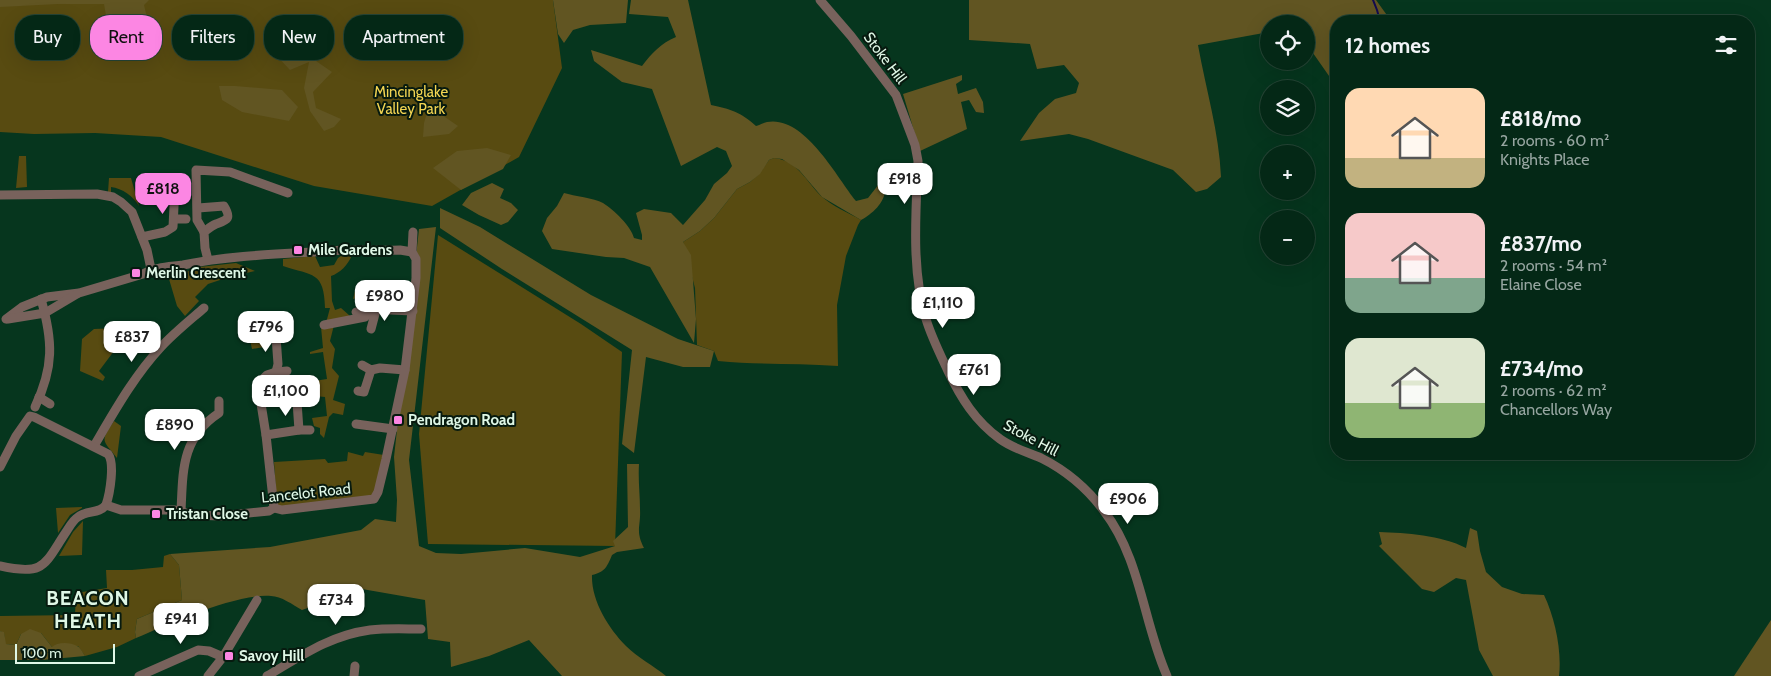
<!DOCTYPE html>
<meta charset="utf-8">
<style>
body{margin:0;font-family:Cabin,sans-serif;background:#123423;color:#f1f3f6;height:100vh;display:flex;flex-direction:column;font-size:19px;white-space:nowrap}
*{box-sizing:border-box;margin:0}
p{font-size:16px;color:#97a6a1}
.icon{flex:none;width:28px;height:28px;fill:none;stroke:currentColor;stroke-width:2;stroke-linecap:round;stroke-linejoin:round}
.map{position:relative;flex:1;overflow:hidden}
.sheet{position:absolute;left:1330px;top:15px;width:425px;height:445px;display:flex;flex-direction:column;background:#042816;border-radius:20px;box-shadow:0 5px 20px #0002,0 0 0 1px #254435}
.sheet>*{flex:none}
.top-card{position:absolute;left:15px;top:15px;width:475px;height:45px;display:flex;gap:10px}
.tools{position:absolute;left:1260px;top:15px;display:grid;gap:10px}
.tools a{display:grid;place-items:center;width:55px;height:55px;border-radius:50%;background:#042816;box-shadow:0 5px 20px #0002,0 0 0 1px #254435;font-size:25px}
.scale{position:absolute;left:15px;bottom:12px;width:100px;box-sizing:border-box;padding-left:5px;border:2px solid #dff7e6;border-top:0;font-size:14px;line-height:18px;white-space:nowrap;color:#dff7e6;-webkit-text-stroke:4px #071a0f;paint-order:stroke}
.price{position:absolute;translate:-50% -42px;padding:0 11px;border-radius:10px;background:#fff;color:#222;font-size:16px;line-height:32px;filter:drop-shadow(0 1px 2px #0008)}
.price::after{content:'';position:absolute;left:50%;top:30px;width:15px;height:11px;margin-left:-8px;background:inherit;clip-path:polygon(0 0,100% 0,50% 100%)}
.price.active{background:#fc86e3;color:#111}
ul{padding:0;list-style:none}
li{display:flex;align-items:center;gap:15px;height:125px;padding:0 15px}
li span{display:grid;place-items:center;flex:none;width:140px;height:100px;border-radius:15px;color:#555}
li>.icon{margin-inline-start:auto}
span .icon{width:60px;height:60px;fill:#fffc;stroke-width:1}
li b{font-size:21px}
h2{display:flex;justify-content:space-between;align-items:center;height:60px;padding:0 15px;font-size:21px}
.chip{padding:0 18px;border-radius:20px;background:#042816;box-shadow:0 5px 20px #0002,0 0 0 1px #254435;font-size:18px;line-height:45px}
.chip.active{background:#fc86e3;color:#111}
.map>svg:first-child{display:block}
</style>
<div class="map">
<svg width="1771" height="676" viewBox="0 0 1771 676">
<rect width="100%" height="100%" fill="#06361e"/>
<g fill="#584b11">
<polygon points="0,0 553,0 562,68 519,157 432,206 314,186 161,137 95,133 34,134 0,132"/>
<polygon points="19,156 26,156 27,187 16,188"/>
<path d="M 774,158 C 797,160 807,182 821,196 C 832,206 849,213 861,220 L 858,225 L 846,256 L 837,305 L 838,366 C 798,363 758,365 718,361 L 714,351 L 697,345 L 695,288 L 683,242 L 700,231 L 714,218 L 737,189 L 750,182 L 759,174 L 769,160 Z"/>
<path d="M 109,178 L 131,178 L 139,206 C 134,197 122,188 111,187 L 111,192 L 108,192 Z"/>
<polygon points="438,235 581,324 622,352 615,546 428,544 419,434"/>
<path d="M 344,254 L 352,255 C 348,265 340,273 331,276 L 332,301 L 335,310 L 341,308 L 350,316 L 326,323 L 330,308 L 325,308 C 324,271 313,276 283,266 L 283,259 L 315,256 L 320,267 L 334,265 L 338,258 Z"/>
<polygon points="236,263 255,271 229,277 208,284 195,297 199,301 185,316 177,306 169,279 199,267"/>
<polygon points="374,282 377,283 376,304 369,302 367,295 353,299 355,291"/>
<polygon points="334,325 330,341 335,349 332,368 339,376 333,400 345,404 343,415 333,413 329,417 324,438 320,434 320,428 314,426 312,418 327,416 325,397 315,396 314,381 327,379 323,352 310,354 310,352 323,348 321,327"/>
<polygon points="266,326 270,343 264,345 264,347 252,349 248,331"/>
<polygon points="118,328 126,335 99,371 105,377 103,381 80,371 82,339 94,329"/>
<path d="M 114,421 L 121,426 L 117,458 C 102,439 100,442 114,421 Z"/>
<polygon points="348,452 363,456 365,452 384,455 375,496 277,507 274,462 325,459 328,463 347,461"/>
<polygon points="82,507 82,508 70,515 58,533 56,508"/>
<polygon points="83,521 82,555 59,556 73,532"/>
<polygon points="170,554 179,565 182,600 137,619 135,632 136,638 117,647 85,656 78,646 52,647 41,633 21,634 16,645 5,644 4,633 0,631 0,616 75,615 76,593 107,588 106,570 132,570 163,567 164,556"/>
</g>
<g fill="#615522">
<polygon points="0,0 149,0 144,5 151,34 142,42 121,36 108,27 104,4 58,4 0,7"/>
<polygon points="553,0 628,0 626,23 590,25 573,30 564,43 558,34"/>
<path d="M 631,0 L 688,0 L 711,105 C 730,109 741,112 756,126 C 759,125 763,123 767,122 C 804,115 836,176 856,201 L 868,198 L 879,184 L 885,188 C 886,202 872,214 861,220 L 822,197 L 799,170 L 782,159 L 774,158 L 769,160 L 760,174 L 750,182 L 737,189 L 714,218 L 700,231 L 683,242 L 691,255 L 696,319 L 694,343 L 650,267 L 624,258 L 606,257 L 552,249 L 542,231 L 547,218 L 557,206 L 564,193 C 574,196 594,198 603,203 C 614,210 631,226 634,238 L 642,240 L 642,235 L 636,213 L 644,209 L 671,213 L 683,225 L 705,200 L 714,184 L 727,173 L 732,166 L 726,151 L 717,147 L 681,166 L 652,89 L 622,82 L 594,61 L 591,50 L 642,66 C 652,53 661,43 676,37 L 668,17 L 629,14 Z"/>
<path d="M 969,0 L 1376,0 L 1389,18 L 1390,21 L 1336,21 L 1336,86 L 1306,43 L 1306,24 L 1269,24 L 1269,32 L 1198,45 C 1206,90 1219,132 1221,177 L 1207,189 L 1196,192 L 1173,170 L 1088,139 L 1069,134 L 1020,141 L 1039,113 L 1055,99 L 1076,93 L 1079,83 L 1064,65 L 1037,69 L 1030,44 L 969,40 Z"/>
<polygon points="294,38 316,48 316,61 332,72 313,92 316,108 341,119 334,127 324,131 310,111 304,88 309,62 290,70 275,54"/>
<polygon points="962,75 962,80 956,84 958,94 976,88 983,102 984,113 976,112 969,100 961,102 967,129 920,151 903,94"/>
<polygon points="219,86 235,86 282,90 298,107 289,121 242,112 222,100"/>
<polygon points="429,106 458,126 449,134 423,137 424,123"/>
<polygon points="487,148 511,155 503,169 461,190 433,168 457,151"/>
<polygon points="492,183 504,189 500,198 511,203 518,210 508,222 501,225 479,215 462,205 471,193"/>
<polygon points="440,208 480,227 591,295 678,339 714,351 710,367 683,367 646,357 634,453 622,444 632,350 502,269 440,228"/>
<path d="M 436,227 L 409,460 L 419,546 L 436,553 L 461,554 L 525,548 L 580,557 L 615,546 L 613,541 L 628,527 L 627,464 L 639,464 C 638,480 640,494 640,509 C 641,527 635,530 644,548 L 617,552 L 612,555 C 607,567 605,572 592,575 C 591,600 608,628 626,646 C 637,657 654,666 666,676 L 562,676 L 529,640 L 489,656 L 451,667 L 450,642 L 428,639 L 425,600 L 362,589 L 302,610 C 293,605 281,596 271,596 C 236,593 169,624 136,638 L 135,632 L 137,619 L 182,600 L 179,565 L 170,554 L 270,547 L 361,530 L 375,519 L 396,522 L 397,500 L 394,457 L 419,229 Z"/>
<path d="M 1470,528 L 1477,531 L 1480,551 L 1486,572 L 1502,587 L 1522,594 L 1544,595 C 1555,618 1562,651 1559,676 L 1493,676 L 1479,650 L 1466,580 L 1456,578 L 1434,592 L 1422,589 L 1379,546 L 1382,544 L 1379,532 C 1406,533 1441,535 1466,548 Z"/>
<polygon points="1771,620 1771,676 1734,676"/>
<path d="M 30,629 L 41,633 L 52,647 C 57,642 70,642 77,646 C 80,647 83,653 85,656 L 42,660 L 0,660 L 0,631 L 4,632 L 6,644 L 16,645 L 21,634 Z"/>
</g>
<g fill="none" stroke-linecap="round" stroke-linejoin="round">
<polyline stroke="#120a50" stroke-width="2" points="1373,0 1377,10 1380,21"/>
<g stroke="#78625c" stroke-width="9">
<path d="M 820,0 L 851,36 L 896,95 L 915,145 L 918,161 C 916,211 911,270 926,319 C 931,336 940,354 948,371 C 961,398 975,421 1000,439 C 1012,448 1027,452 1041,458 C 1067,471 1087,488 1104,511 C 1141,559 1143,622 1167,676"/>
<polyline points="0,195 97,194 113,197 121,202 132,212 147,250 151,269"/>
<path d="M 198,208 L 224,206 C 232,219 227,220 216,224 C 211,226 208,229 204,232 L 205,248 L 208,260"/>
<polyline points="174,219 186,219"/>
<polyline points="204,232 197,220 196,170 230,172 288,193"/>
<polyline points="142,237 165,232 173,227 175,186"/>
<polyline points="356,312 368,309 413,311"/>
<path d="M 6,319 L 22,307 L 47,297 L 79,293 L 143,274 C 156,267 169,267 183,265 C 232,255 282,254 331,251 C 354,249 377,251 400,250 L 412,252"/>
<polyline points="8,319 45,313 77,294"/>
<polyline points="324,325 365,317 372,309"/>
<polyline points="371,329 376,310"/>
<polyline points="362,365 371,370 380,368 405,370"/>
<polyline points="276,372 278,364 276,337"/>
<polyline points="358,391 364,392 371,370"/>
<polyline points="39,397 50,404"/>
<polyline points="297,402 299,430"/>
<path d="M 35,407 C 54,367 53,341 41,299"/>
<polyline points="356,424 393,429"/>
<polyline points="266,435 299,430 310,430"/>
<path d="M 94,446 C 114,412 134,376 161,347 C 174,333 189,321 204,308"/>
<path d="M 0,467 L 16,436 L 30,416 L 34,417 L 108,454 C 115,463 110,493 106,505"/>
<polyline points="274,508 266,435 259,391 261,381 267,375 276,372 287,371"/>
<path d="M 181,511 C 183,471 181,438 219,413 L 219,401"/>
<path d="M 0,566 C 45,576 44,565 66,532 C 70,526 73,520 78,517 C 87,510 99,514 106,505 L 121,510 L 175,510 L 193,515 L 220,516 L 269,511 L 274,508 L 282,510 L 374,499 L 378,492 L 386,459 L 405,370 L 416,278 L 416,259 L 412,252 L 413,232"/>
<polyline points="139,676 198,650 209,651 223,657"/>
<polyline points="208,676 223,657 257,600"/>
<path d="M 267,676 C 301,656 331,635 370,630 C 387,628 405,629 421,629"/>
<polyline points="354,676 355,666"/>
</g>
</g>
<g fill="#fc86e3" stroke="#071a0f" stroke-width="2">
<rect x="293" y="245" width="10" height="10" rx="2.5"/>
<rect x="131" y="268" width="10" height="10" rx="2.5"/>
<rect x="393" y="415" width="10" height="10" rx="2.5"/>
<rect x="151" y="509" width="10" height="10" rx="2.5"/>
<rect x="224" y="651" width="10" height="10" rx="2.5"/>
</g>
<g text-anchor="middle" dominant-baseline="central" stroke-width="4" stroke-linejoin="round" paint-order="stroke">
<g font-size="15" fill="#dff7e6" stroke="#071a0f">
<text transform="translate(885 58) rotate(53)">Stoke Hill</text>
<text transform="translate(1031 438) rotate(28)">Stoke Hill</text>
<text transform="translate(306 493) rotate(-6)">Lancelot Road</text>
</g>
<g font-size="15" fill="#f3d553" stroke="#071a0f">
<text x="411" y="92">Mincinglake<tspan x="411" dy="17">Valley Park</tspan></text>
</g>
<g font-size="15" font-weight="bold" fill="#dff7e6" stroke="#071a0f" text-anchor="start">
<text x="308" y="250">Mile Gardens</text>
<text x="146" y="273">Merlin Crescent</text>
<text x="408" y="420">Pendragon Road</text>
<text x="166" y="514">Tristan Close</text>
<text x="239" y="656">Savoy Hill</text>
</g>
<g font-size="20" font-weight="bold" letter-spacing="1" fill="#dff7e6" stroke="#071a0f">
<text x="88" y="598">BEACON<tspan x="88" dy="23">HEATH</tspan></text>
</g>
</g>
</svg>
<div class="tools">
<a><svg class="icon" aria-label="locate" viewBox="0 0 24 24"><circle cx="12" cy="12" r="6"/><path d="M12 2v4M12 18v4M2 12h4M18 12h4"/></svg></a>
<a><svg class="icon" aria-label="layers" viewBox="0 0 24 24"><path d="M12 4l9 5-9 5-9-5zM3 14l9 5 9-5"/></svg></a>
<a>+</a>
<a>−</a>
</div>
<div class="scale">100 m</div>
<b class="price" style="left:905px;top:205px">£918</b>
<b class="price active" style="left:163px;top:215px">£818</b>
<b class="price" style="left:385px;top:322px">£980</b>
<b class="price" style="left:943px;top:329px">£1,110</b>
<b class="price" style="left:266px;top:353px">£796</b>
<b class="price" style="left:132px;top:363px">£837</b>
<b class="price" style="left:974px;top:396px">£761</b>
<b class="price" style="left:286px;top:417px">£1,100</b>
<b class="price" style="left:175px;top:451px">£890</b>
<b class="price" style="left:1128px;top:525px">£906</b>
<b class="price" style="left:336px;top:626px">£734</b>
<b class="price" style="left:181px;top:645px">£941</b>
<div class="top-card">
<a class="chip">Buy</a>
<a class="chip active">Rent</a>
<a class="chip">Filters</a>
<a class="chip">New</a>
<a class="chip">Apartment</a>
</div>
<section class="sheet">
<h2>12 homes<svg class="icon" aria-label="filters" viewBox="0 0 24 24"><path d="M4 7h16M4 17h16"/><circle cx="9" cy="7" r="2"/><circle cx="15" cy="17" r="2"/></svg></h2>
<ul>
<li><span style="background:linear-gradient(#ffd9b3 70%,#c2b280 0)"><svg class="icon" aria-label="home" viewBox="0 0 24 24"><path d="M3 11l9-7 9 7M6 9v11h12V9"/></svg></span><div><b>£818/mo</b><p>2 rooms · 60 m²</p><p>Knights Place</p></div></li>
<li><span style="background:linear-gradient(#f6c9c9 65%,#7fa58c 0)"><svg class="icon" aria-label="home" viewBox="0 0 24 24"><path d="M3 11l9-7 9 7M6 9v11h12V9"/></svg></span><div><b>£837/mo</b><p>2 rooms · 54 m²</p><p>Elaine Close</p></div></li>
<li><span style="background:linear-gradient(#dfe7d0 65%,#8fb573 0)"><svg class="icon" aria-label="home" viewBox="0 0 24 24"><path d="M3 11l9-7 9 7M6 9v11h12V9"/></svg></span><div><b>£734/mo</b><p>2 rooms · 62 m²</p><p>Chancellors Way</p></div></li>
</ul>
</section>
</div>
